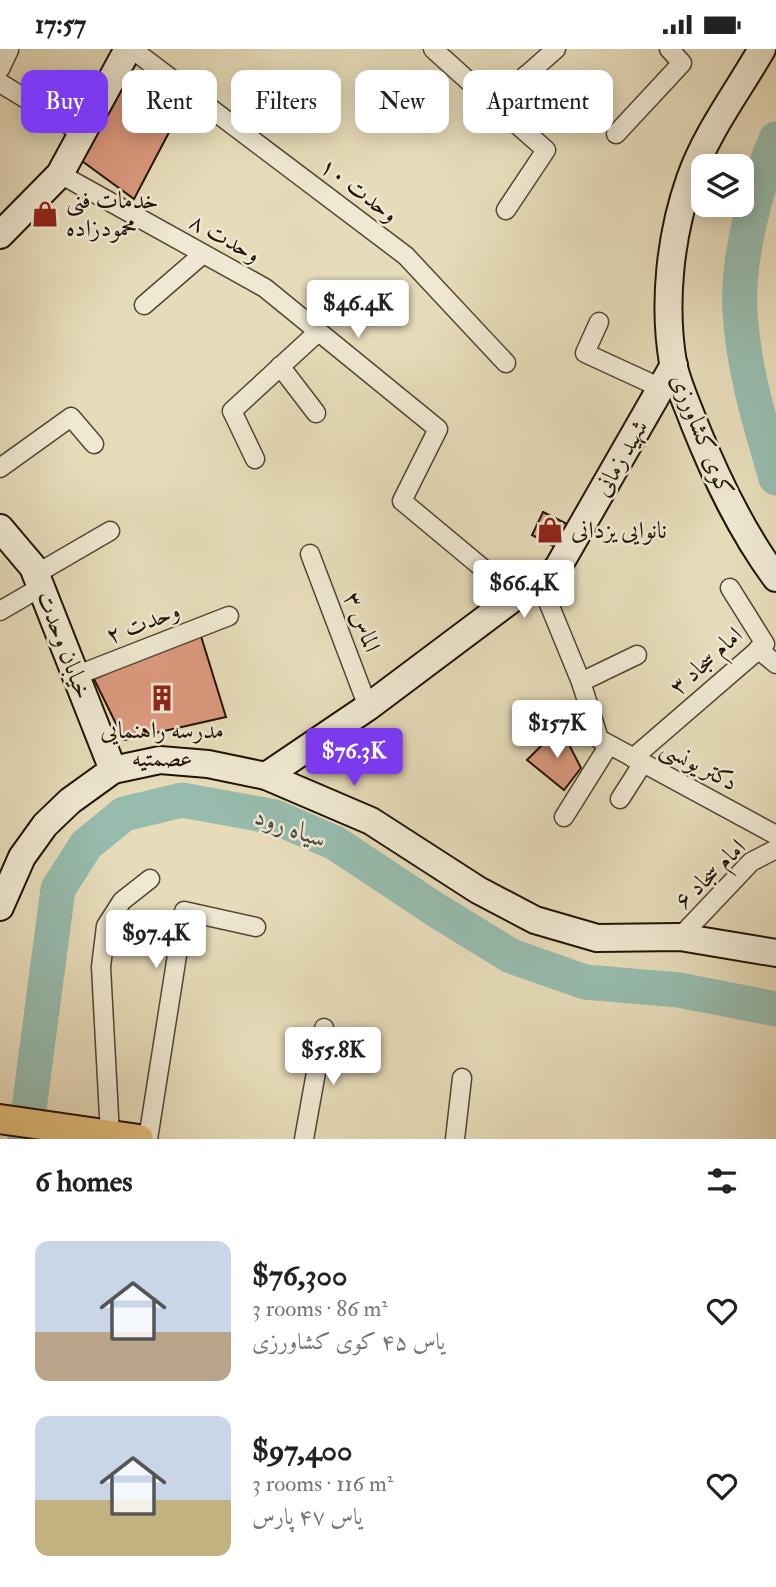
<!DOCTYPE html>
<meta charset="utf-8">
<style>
body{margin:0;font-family:"IM FELL Double Pica",Amiri,serif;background:#f2f2f2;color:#222;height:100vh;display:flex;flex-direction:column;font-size:26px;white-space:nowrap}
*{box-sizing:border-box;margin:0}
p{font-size:23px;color:#767676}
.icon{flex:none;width:38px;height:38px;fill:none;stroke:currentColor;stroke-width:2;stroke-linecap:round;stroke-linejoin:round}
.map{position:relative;height:1090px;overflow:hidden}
.panel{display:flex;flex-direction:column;background:#fff;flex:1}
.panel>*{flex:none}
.hud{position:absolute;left:21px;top:21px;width:735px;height:63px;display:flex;gap:14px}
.fabs{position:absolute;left:691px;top:105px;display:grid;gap:14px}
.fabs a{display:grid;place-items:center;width:63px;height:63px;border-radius:14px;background:#fff;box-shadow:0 4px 18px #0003;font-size:35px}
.price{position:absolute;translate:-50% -60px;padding:0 16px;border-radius:7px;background:#fff;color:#222;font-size:23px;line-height:46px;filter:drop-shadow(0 2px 4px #0008)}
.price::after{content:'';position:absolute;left:50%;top:42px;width:21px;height:16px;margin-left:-10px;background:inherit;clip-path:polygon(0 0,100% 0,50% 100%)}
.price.current{background:#7c3aed;color:#fff}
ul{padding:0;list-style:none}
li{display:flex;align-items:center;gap:21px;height:175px;padding:0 35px}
li span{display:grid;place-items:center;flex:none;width:196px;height:140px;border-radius:14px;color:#555}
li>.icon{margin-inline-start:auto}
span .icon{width:84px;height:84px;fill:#fffc;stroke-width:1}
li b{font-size:30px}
h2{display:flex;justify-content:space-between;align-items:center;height:84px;padding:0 35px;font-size:30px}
.pill{padding:0 24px;border-radius:14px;background:#fff;box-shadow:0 4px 18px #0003;font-size:24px;line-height:63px}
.pill.current{background:#7c3aed;color:#fff}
.status{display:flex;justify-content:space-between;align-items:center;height:49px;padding:0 35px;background:#fff;direction:ltr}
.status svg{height:19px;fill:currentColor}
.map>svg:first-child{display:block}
</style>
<div class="status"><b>17:57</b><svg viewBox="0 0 49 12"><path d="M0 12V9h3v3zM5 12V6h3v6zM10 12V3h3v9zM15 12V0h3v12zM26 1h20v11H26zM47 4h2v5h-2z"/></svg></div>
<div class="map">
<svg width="776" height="1090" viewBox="0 0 776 1090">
<rect width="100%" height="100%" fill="#e7dcba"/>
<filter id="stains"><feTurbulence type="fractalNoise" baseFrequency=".00286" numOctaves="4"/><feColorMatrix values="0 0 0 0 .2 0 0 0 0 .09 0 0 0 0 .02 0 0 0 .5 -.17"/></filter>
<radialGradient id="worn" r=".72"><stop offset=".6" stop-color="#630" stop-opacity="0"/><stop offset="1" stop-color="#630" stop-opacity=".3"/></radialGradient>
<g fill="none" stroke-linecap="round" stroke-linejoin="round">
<g stroke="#97bcae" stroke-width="35">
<path d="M 776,90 C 756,138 737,209 740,262 C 743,319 760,374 776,429"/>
<polyline points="25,1090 58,840 86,796 124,765 182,751 275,768 335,794 436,861 511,907 585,933 679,941 776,960"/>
</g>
</g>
<g fill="#dd9a80" stroke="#211405" stroke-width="2">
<polygon points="120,14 186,51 134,150 71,104"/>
<polygon points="543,463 569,476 557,499 532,486"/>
<polygon points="200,584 226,668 124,691 94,630"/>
<polygon points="560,678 581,719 564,741 527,711"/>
</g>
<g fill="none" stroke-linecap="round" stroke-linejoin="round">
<g stroke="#524632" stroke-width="21">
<g id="street">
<polyline points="132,0 406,207 506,314"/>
<polyline points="433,0 494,55 556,0"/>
<polyline points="0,20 9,1"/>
<polyline points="526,26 591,72"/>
<polyline points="0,34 82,84"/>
<polyline points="494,55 546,101 506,161"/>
<polyline points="616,85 682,14 669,0"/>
<polyline points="60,125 265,239 438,380 402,452 516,547"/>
<polyline points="144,256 203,205"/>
<polyline points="599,273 585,304 661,339"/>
<polyline points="280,317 316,364"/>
<polyline points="255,410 232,362 318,283"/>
<polyline points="0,419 71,368 94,395"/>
<polyline points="310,505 368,658"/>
<polyline points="36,525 110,482"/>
<polyline points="540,533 581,633 599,690 776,786"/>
<polyline points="0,562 41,538"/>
<polyline points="758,600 776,615"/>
<polyline points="75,627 229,567"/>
<polyline points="581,633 637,606"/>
<polyline points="633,709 765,595 730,539"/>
<polyline points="620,750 643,714"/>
<polyline points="564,768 609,696"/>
<polyline points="680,888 751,813 776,800"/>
<polyline points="110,1086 101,918 106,877 122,852 150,830"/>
<polyline points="148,1090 184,862 256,878"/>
<polyline points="304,1090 324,979"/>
<polyline points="455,1090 462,1029"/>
</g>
</g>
<g stroke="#211405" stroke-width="30">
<g id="secondary">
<path d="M 762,0 C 738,42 706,84 690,130 C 670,187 663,255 673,314 C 677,334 687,355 694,374 C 716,429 741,482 776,529"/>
<polyline points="0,186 60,125 128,0"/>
<polyline points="0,479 33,518 113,721"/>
<polyline points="266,727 368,658 516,547 540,533 557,520 674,316"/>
<polyline points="0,858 22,808 45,776 70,752 113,721 160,711 208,715 266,727 371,772 478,841 535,871 597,889 680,888 776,904"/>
</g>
</g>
<g stroke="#211405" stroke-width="32">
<polyline id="primary" points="0,1070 139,1090"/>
</g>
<use href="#street" stroke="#efe8d2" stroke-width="18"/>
<use href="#secondary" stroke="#efe8d2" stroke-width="26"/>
<use href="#primary" stroke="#e4be7d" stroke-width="28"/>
</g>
<defs>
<g id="shop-bare" transform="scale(2.1)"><path d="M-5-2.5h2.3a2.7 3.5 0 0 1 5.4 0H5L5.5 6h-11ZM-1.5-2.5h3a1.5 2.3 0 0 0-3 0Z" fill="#8f2418" stroke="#efe8d2" stroke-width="2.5" paint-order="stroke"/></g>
<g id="building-bare" transform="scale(2.1)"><path d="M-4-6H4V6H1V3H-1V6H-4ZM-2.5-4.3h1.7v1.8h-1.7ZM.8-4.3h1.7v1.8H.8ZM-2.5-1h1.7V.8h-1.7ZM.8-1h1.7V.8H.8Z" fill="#8f2418" stroke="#efe8d2" stroke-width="2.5" paint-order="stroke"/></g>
</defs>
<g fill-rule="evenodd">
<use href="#shop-bare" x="45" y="165"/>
<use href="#shop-bare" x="550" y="481"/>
<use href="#building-bare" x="162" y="649"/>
</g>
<g text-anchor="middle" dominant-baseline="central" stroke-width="5" stroke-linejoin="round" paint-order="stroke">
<g font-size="24" fill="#211405" stroke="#efe8d2">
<text transform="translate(359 141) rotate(37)">وحدت ۱۰</text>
<text transform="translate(225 189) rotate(29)">وحدت ۸</text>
<text transform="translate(702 386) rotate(68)">کوی کشاورزی</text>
<text transform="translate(621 409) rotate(-60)">شهید زمانی</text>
<text transform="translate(362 573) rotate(69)">الماس ۳</text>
<text transform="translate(143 574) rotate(-21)">وحدت ۲</text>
<text transform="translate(64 596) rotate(69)">خیابان وحدت</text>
<text transform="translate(706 612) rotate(-42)">امام سجاد ۳</text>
<text transform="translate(699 716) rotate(28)">دکتر یونسی</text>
<text transform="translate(710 825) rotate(-44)">امام سجاد ۶</text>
</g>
<g font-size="24" fill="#211405" stroke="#efe8d2" text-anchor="start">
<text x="66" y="151">خدمات فنی<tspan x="66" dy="28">محمودزاده</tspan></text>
<text x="571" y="481">نانوایی یزدانی</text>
<text x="162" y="681" text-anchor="middle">مدرسه راهنمایی<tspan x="162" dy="28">عصمتیه</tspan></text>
</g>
<g font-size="26" font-style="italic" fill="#4a4f40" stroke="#efe8d2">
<text transform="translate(291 779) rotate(20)">سیاه رود</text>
</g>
</g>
<rect width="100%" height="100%" filter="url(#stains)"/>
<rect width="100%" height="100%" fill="url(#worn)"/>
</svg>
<div class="fabs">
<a><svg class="icon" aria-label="layers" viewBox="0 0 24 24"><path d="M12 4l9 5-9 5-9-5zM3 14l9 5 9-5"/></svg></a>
</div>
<b class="price" style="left:358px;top:291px">$46.4K</b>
<b class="price" style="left:524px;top:571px">$66.4K</b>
<b class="price" style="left:557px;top:711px">$157K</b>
<b class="price current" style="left:354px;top:739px">$76.3K</b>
<b class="price" style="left:156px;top:921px">$97.4K</b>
<b class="price" style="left:333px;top:1038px">$55.8K</b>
<div class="hud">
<a class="pill current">Buy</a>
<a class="pill">Rent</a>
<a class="pill">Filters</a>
<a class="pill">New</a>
<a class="pill">Apartment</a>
</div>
</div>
<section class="panel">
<h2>6 homes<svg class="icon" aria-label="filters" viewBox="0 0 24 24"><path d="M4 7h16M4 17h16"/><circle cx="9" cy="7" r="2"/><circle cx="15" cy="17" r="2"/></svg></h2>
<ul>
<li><span style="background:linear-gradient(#c9d6e8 65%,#b9a48a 0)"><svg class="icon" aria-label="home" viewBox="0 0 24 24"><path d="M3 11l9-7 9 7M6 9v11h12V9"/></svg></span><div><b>$76,300</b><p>3 rooms · 86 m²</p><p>یاس ۴۵ کوی کشاورزی</p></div><svg class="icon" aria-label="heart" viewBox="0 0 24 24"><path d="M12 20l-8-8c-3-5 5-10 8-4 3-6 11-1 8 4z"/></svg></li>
<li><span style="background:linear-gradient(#c9d6e8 60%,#c2b280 0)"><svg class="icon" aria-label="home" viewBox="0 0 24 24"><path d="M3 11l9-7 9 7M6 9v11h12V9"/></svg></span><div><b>$97,400</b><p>3 rooms · 116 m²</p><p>یاس ۴۷ پارس</p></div><svg class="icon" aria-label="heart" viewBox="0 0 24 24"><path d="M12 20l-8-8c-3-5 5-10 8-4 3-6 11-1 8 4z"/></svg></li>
</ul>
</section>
